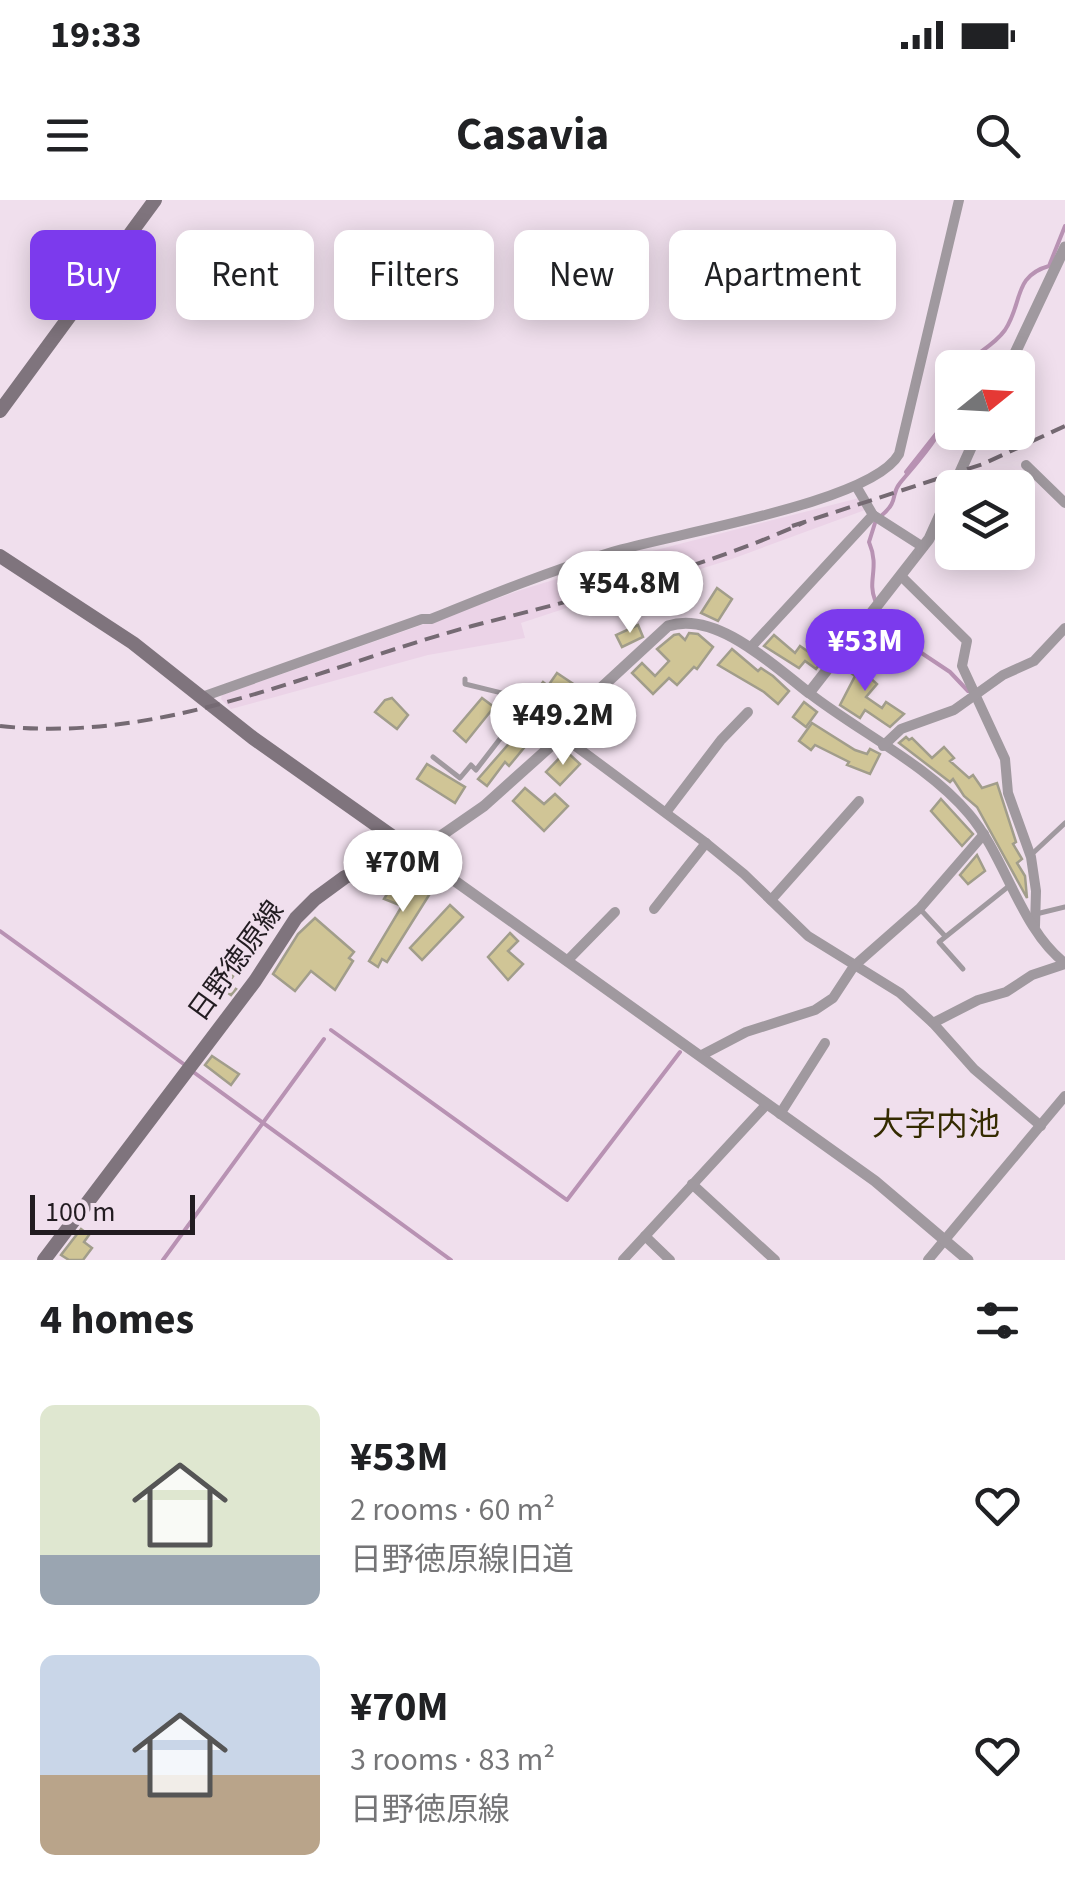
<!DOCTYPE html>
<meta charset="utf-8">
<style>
body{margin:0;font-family:"Source Sans 3","Noto Sans JP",sans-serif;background:#f2f2f2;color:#202124;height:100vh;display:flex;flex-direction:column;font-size:38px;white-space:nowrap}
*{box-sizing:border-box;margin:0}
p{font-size:32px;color:#757577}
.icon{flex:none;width:55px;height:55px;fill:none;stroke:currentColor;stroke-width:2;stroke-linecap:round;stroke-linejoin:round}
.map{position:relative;height:1060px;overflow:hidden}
.sheet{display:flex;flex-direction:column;background:#fff;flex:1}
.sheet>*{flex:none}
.guide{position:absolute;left:30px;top:30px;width:1005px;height:90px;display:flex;gap:20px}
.needle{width:65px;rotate:72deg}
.fabs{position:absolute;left:935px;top:150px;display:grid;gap:20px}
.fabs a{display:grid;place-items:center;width:100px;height:100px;border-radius:15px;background:#fff;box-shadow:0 5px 25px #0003;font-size:50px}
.scale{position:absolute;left:30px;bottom:25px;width:165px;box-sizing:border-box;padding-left:10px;border:5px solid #221c21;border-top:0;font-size:28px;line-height:35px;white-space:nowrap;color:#221c21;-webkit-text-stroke:8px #f0dfed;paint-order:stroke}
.price{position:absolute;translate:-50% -85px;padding:0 22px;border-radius:35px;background:#fff;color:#222;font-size:32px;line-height:65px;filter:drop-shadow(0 2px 5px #0008)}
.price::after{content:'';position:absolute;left:50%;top:60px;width:30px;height:22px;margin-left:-15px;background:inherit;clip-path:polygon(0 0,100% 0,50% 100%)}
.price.on{background:#7c3aed;color:#fff}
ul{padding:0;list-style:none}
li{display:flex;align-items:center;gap:30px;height:250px;padding:0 40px}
li span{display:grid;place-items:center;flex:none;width:280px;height:200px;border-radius:15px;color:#555}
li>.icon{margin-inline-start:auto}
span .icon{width:120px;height:120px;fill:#fffc;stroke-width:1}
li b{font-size:42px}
h2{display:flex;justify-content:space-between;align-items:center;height:120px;padding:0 40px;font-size:42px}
.pill{padding:0 35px;border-radius:15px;background:#fff;box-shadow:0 5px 25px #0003;font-size:35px;line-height:90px}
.pill.on{background:#7c3aed;color:#fff}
.status{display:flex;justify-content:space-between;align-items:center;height:70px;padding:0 50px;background:#fff;direction:ltr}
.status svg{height:28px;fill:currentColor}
header{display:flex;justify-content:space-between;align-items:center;height:130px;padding:0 40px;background:#fff;font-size:45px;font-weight:700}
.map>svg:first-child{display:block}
</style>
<div class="status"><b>19:33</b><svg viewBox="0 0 49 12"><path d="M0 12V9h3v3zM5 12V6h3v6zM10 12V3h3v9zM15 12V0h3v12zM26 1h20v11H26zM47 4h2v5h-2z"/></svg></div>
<header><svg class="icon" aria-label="menu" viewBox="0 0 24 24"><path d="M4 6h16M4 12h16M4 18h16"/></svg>Casavia<svg class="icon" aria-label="search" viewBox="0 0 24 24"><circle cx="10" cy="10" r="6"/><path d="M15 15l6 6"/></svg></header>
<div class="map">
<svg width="1065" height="1060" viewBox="0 0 1065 1060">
<rect width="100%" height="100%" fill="#f0dfed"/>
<polygon fill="#ebd3e7" points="859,298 865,310 729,360 643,387 646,400 620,408 615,392 521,423 525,438 428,455 231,509 221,499 222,495 524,389 625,358"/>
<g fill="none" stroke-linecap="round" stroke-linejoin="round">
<g stroke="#b892b3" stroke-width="4">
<path d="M 961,168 C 975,153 993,147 1005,130 C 1023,103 1013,76 1049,66 L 1065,26"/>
<polyline points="906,272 940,229"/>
<path d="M 881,316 C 900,300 890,295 900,283 C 924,254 946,233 952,195"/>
<path d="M 875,400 C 867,380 880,368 869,342 L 875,323"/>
<polyline points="881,412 896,436 950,472 968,491"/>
<polyline points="0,731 185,865"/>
<polyline points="331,830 567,1000 680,852"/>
<polyline points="192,871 451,1060"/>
<polyline points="163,1060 324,839"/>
</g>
</g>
<g fill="#d0c596" stroke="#a19d8b" stroke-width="2.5">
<polygon points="641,384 644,390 659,385 667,407 654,411 650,399 620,408 615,391"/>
<polygon points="717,388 732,399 718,421 701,413"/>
<polygon points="638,425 643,437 622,447 616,435"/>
<polygon points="689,433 698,434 713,447 697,469 694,467 677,485 669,478 653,494 632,473 642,463 655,476 669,461 657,449 674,435 679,434 685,440"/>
<polygon points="774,435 795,453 800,446 813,455 816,451 825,457 816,469 805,461 799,468 764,446"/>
<polygon points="857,447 866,454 857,466 877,484 866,497 882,508 886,502 904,514 890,527 865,510 860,518 840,505 855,476 842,466"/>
<polygon points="732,449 758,471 761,468 773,476 789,491 778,504 764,492 718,465"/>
<polygon points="557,473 581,489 572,501 566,497 551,517 531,498 543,482 548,486"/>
<polygon points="392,498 408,515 397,529 375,512 385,500"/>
<polygon points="482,498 494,507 466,542 454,531"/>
<polygon points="804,502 817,512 806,527 793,517"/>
<polygon points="527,514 542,526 509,566 505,562 487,586 478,579 512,540 510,538"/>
<polygon points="812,523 855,550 867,554 870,549 880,554 870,574 847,565 849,562 815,545 811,550 799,541"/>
<polygon points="906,537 909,540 912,538 932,558 944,547 954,558 950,561 969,578 973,575 982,588 997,583 1016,642 1013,644 1022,659 1017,663 1025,676 1027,698 977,607 964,596 953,579 950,582 899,543"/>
<polygon points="566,551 580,564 560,585 546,572"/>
<polygon points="427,564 465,587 455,603 417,579"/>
<polygon points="525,588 544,604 555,594 568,606 544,631 513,601"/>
<polygon points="941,599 973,634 962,646 931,611"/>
<polygon points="977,655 985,671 968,684 960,675"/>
<polygon points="414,673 436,684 387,762 382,759 378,767 369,761 402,706 384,699 389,691 398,696"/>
<polygon points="450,705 463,717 422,760 410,748"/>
<polygon points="315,718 354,752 349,758 353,761 335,790 311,771 295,791 273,774 298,734"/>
<polygon points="510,733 518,741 508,751 523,764 508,780 488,757"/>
<polygon points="222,764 235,773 228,784 236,789 231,795 210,781"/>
<polygon points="212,856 239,874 231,885 205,865"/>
<polygon points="81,1029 89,1035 84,1042 92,1048 83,1060 69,1060 61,1055"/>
</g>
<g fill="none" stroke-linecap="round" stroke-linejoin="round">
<g stroke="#a0999f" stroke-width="5">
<polyline points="465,479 465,484 514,496 561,533"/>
<polyline points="433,557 460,578 471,565 476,570 526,505"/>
<polyline points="1032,654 1065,623"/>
<polyline points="920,709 945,736"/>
<polyline points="1036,714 1065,707"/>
<polyline points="963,769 939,742 1009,686"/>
</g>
<g stroke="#a0999f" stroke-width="10">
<polyline points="1026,265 1065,303"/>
<polyline points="873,315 923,347"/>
<polyline points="902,377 967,441 962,466 1005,559 1008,593 1031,657 1036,691 1035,726"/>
<polyline points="751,447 873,315 856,286"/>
<path d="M 809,493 C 859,532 928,565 969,614 C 1005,656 1021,730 1065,763"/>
<path d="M 202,497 L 422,419 L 431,419 C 490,395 550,371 612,352 C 670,334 872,303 899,254 L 959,0"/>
<polyline points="562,536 706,643 744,674 808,736 900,793 933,823 974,869 1041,926"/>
<polyline points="883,546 901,529 954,510 1003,475 1034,461 1065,428"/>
<polyline points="667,611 721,540 748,512"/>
<polyline points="771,700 859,601"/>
<polyline points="654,709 706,643"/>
<polyline points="567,761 615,712"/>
<polyline points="933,823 978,800 1006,792 1032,775 1065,764"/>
<polyline points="700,856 746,832 815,810 833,798 854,766 920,708 984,634"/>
<polyline points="780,914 825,843"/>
<polyline points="692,984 775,1060"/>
<polyline points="645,1036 670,1060"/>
<polyline points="623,1060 767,904"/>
<polyline points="928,1060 1065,896"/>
</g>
<g stroke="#a0999f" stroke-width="11">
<polyline points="1008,168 1065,47"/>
<polyline points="953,288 978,232"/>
<path d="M 413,651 L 432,642 L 484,606 L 562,536 L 602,487 L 668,426 C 716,410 774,466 809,493 L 929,339 L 952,288"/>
<polyline points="413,651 875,981 968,1060"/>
</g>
<g stroke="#7f747d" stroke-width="14">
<polyline points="0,211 155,0"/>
<polyline points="0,356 133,443 253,538 413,651"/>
<polyline points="44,1060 255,781 296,718 315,699 345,677 413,651"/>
</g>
<g stroke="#756a73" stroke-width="4" stroke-dasharray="15 8" stroke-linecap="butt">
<polyline points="792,326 983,264 1065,226"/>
<path d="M 0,526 C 166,544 316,468 472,426 C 584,397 700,370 805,322"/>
</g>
</g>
<g text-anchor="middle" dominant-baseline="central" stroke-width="8" stroke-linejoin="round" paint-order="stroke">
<g font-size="28" fill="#221c21" stroke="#f0dfed">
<text transform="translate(236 761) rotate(-54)">日野徳原線</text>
</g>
<g font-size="32" fill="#342b00" stroke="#f0dfed">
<text x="936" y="925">大字内池</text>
</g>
</g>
</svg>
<div class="fabs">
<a><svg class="needle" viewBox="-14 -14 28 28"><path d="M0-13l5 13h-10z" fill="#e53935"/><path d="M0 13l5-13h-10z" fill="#757577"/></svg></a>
<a><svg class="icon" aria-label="layers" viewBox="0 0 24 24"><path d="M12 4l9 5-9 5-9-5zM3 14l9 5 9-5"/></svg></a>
</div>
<div class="scale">100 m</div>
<b class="price" style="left:630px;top:436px">¥54.8M</b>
<b class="price on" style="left:865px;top:494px">¥53M</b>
<b class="price" style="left:563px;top:568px">¥49.2M</b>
<b class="price" style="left:403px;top:715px">¥70M</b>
<div class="guide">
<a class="pill on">Buy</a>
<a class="pill">Rent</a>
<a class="pill">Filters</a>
<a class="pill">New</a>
<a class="pill">Apartment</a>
</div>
</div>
<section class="sheet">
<h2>4 homes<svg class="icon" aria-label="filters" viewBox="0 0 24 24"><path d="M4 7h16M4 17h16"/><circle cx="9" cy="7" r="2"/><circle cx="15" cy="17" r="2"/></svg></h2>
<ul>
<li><span style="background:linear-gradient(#dfe7d0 75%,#9aa5b1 0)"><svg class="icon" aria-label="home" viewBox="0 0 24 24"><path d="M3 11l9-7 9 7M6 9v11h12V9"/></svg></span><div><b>¥53M</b><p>2 rooms · 60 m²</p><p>日野徳原線旧道</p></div><svg class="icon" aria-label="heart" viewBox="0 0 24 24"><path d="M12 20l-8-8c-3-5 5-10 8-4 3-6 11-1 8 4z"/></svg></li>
<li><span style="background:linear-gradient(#c9d6e8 60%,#b9a48a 0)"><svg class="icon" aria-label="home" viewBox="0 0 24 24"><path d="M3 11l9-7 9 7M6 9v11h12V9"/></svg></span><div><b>¥70M</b><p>3 rooms · 83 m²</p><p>日野徳原線</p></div><svg class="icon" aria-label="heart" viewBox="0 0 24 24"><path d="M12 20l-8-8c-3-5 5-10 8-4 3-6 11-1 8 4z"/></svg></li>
</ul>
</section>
